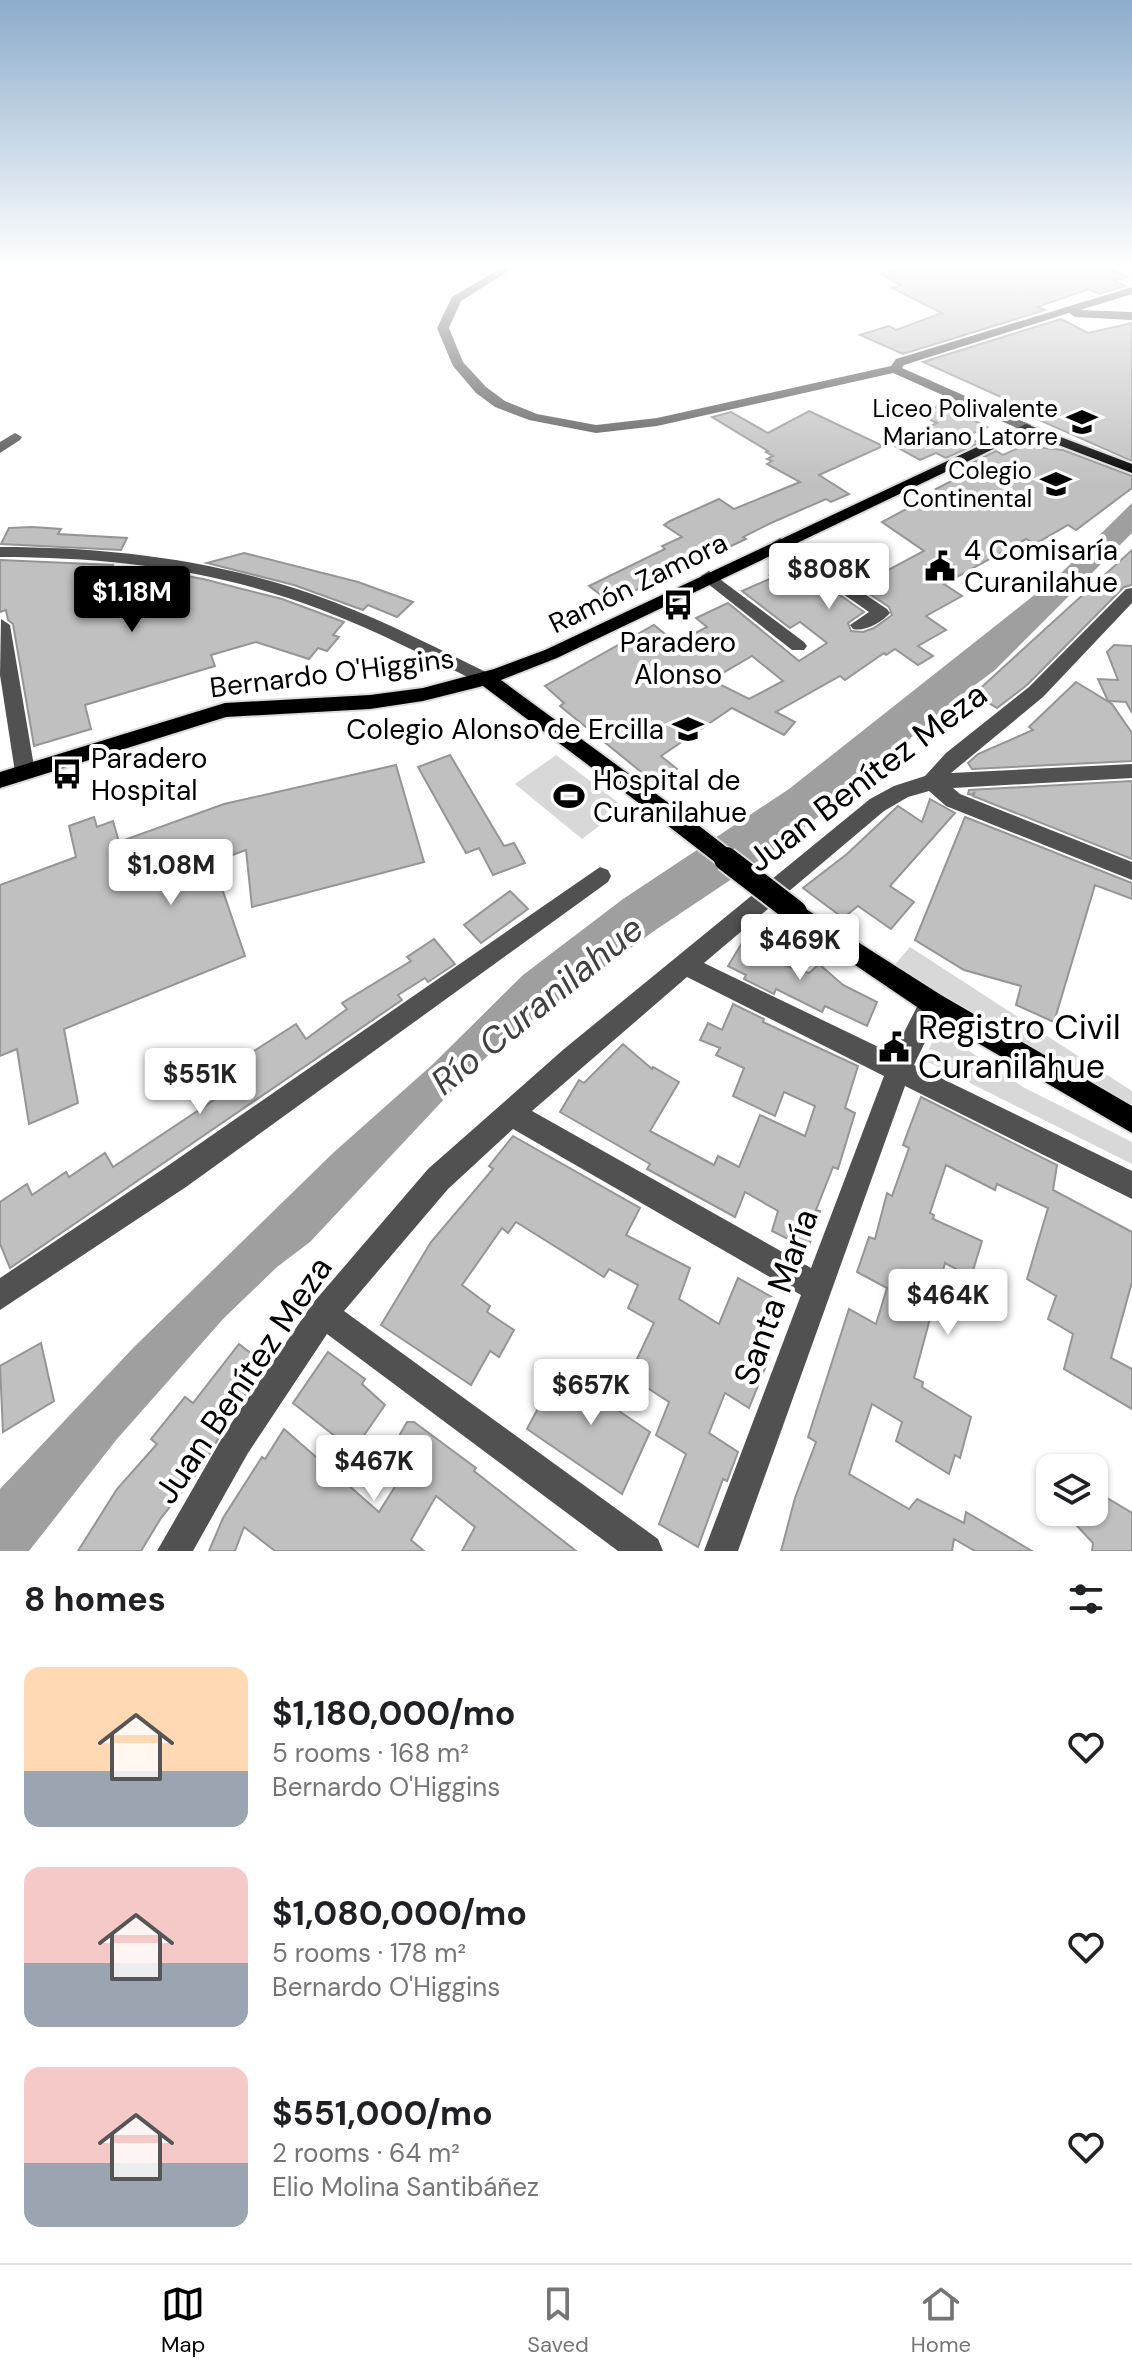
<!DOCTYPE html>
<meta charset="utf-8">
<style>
body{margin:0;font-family:"DM Sans",sans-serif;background:#f6f6f6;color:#202124;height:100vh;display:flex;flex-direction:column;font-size:30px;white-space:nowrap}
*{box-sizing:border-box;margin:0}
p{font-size:26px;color:#757577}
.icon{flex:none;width:44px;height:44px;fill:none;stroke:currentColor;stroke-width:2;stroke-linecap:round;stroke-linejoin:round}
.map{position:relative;height:1551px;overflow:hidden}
.panel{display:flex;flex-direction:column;background:#fff;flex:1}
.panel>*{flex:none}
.buttons{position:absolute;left:1036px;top:1454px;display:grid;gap:16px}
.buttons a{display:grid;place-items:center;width:72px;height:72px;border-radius:16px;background:#fff;box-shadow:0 2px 6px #0004;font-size:40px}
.price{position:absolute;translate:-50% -68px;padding:0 18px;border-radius:8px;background:#fff;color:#222;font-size:26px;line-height:52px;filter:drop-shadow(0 2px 4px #0008)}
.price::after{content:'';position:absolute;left:50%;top:48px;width:24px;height:18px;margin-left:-12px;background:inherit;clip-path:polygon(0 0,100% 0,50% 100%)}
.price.active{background:#000;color:#fff}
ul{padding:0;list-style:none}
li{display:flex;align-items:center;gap:24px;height:200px;padding:0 24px}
li span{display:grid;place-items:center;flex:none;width:224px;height:160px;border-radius:16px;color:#555}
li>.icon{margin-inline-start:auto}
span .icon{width:96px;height:96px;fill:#fffc;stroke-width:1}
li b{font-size:34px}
h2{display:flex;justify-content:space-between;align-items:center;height:96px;padding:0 24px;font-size:34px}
.menu{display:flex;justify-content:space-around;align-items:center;height:112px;border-top:2px solid #e0e0e0;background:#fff;font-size:22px;color:#757577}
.menu a{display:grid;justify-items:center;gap:4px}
.menu .active{color:#000}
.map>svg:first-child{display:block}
</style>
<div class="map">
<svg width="1132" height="1551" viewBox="0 0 1132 1551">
<rect width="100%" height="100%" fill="#fff"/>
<g fill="#d8d8d8">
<polygon points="556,755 624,807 582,839 515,784"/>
<polygon points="910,947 1132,1091 1132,1125 890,970"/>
<polygon points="938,1030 1023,1087 1132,1142 1132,1164 924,1060"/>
</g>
<polygon fill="#9f9f9f" points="1132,503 1132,533 995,670 951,703 839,800 784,844 654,931 506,1039 465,1077 310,1242 277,1267 224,1318 117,1439 29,1551 0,1551 0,1489 134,1347 333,1153 432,1065 523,975 623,899 789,789 1056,578"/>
<g fill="#c0c0c0" stroke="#959595" stroke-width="2" fill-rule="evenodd">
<polygon points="901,267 1105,267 1128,277 1114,281 1125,286 1099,294 1089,289 1037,307 1045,310 903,354 860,335 889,326 896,330 942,313 892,288 901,285 881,274"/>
<polygon points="1061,319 1088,333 1132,323 1132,461 1003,404 1010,401 923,362"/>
<polygon points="942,404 987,427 967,436 979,443 946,458 936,453 920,460 891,444 937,423 919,414"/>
<polygon points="809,411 883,446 819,475 849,494 831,502 826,499 771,523 743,537 746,539 610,602 589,586 665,549 662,546 682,537 664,525 670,521 719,499 734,509 800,482 767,464 772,461 767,459 773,456 766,452 768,451 712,417 731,412 768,433"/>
<path d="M 1023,446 L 1063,450 L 1132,476 L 1132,488 L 1076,530 L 1068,525 L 1035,544 L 1026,539 L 944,584 L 962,596 L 926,616 L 946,630 L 918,646 L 933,656 L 918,665 L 895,649 L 886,655 L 884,653 L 845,680 L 840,676 L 776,712 L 795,722 L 784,735 L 732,708 L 661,756 L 677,769 L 656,784 L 560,706 L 564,703 L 545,686 L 654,625 L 676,643 L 707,627 L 696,618 L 728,603 L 799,661 L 827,643 L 800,622 L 790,628 L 742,591 L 774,577 L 770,575 L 794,563 L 864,612 L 848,623 L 851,631 L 863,632 L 874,628 L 892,615 L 889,607 L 811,555 L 814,554 L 811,552 L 828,544 L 877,576 L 924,551 L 882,522 L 940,491 L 936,489 L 969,472 L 962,468 L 996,451 L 1003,455 ZM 752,656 L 783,681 L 749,699 L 711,680 Z"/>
<polygon points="32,527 61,529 58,534 127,538 121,550 1,544 9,528"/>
<polygon points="1132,550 1132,585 1124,587 1027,685 997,708 974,694"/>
<polygon points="244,553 358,582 413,602 397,617 368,605 363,610 294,585 207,563"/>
<polygon points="0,560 113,565 100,592 171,573 203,579 282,599 344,622 333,635 339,637 327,651 318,648 309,659 256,642 211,655 215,666 85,705 91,729 34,746 13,624 8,620 6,610 0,612"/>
<polygon points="1114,645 1132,646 1132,713 1126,702 1108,701 1098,679 1118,680 1107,652"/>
<polygon points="1076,682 1112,704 1132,733 1132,761 972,769 968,763 978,754 1033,730 1029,727"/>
<polygon points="450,755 504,846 514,843 525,863 493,875 479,848 466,853 418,767"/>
<polygon points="396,765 424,862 252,907 246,850 213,862 245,956 64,1029 78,1103 29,1124 17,1049 0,1056 0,885 76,857 69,826 94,817 97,827 113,821 119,842 224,804"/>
<polygon points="1132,781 1132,859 973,796 975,792 972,795 968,794 969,790"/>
<polygon points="930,799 955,813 890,886 914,902 891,929 858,906 843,918 803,888 847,854 898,806 922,822"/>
<polygon points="965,817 1132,883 1132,899 1095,885 1054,1022 1016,1005 1021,986 964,970 915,940"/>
<polygon points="510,891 528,909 481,943 464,925"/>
<polygon points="750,930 769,937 760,953 769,957 768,960 809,973 819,964 843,985 877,1002 867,1026 825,1006 822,1012 776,989 774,994 744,979 746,975 728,966"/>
<polygon points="434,939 455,964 428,982 425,978 398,995 402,1000 10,1268 0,1244 0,1202 27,1184 32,1195 66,1172 69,1177 105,1153 113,1167 253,1074 243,1058 296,1024 306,1039 347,1009 342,1003 411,961 407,957"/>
<polygon points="733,1004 764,1019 763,1022 858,1066 845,1108 855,1113 838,1169 833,1167 816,1210 820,1211 808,1249 772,1231 778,1211 745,1192 735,1217 647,1169 650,1164 560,1112 579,1080 584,1083 623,1044 652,1069 653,1067 679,1082 650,1131 714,1165 718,1156 739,1167 760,1115 805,1136 815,1106 784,1092 775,1116 733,1096 744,1068 716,1055 720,1048 700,1040 708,1023 722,1030"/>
<polygon points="921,1097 1057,1165 1053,1190 1132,1232 1132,1282 1111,1358 1132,1369 1132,1409 1064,1369 1073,1334 1048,1319 1056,1296 1027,1279 1048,1208 997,1184 995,1190 946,1165 930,1213 934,1215 933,1219 982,1241 971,1277 945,1263 914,1378 923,1382 922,1387 971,1417 960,1458 955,1455 949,1474 896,1441 902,1422 872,1404 849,1474 909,1509 917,1499 964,1523 966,1512 1032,1551 975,1551 954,1539 952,1551 781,1551 795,1498 816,1442 808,1437 849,1309 876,1324 887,1288 857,1272 869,1237 875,1239 887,1193 892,1196 909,1148 903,1145"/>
<polygon points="513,1136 640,1208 626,1235 690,1268 679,1299 719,1324 738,1278 777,1300 758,1348 770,1356 749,1408 725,1393 709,1433 738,1452 727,1481 723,1479 698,1547 659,1524 686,1454 656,1435 669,1402 629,1376 654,1323 628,1308 638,1285 609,1269 604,1277 516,1222 508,1233 502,1228 462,1285 490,1306 487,1312 514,1330 499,1357 490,1351 471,1385 381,1325 431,1242 493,1169 489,1166"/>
<polygon points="41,1343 54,1401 3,1432 0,1366"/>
<polygon points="239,1344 267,1366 223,1425 225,1427 202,1467 161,1518 141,1551 78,1551 117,1489 157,1444 151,1439 185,1397 193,1403"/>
<polygon points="328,1352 365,1379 362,1384 385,1405 358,1444 354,1440 350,1448 293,1403"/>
<polygon points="579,1361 625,1389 616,1409 650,1432 622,1494 527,1429 551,1384 563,1392"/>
<polygon points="407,1422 414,1422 476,1468 474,1471 576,1551 462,1551 475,1527 436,1496 411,1540 424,1551 275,1551 244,1527 235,1551 209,1551 223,1518 262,1457 265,1459 284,1429 379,1512 396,1485 379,1471"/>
<polygon points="1094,1490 1132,1513 1132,1551 1092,1551 1093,1543 1064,1512 1094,1512"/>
</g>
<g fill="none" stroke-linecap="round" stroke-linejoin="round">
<g stroke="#dbdbdb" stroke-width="4">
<g id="major">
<polygon points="1026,424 1132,464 1132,473 1027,433 557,658 501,680 674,807 677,813 674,819 660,819 483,686 423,701 370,709 226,717 0,788 0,772 225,703 370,695 423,688 494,669 545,650"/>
<polygon points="795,902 941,995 1132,1106 1132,1133 923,1011 787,919 784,912 787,905"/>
</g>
</g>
<g fill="#515151" fill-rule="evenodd">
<polygon points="503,267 515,267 461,301 449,328 463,362 486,387 505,401 537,414 596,425 657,418 891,366 896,359 1132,287 1132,294 1080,310 1132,312 1132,320 1075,317 1069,313 904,365 902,368 1031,425 1031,431 1026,432 893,373 657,426 596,433 529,420 495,407 476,393 453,366 437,328 452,297"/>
<polygon points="15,433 22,437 20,440 0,453 0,442"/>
<path d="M 780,538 L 887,609 L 890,613 C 882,622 865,632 853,629 L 850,625 L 869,612 L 774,546 L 772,543 Z"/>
<path d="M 0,547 C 115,547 226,561 334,602 C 389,623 441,650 494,676 L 497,680 L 488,686 L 482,684 C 429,658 377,631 322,610 C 218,570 111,557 0,557 Z"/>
<polygon points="709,571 804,642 807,646 804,650 792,650 703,580 701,576"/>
<path d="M 1132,588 L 1132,603 L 1043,697 L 951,773 L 1132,764 L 1132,778 L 953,788 L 960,794 L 1132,862 L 1132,880 L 946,806 L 929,791 L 908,797 L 884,811 L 704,963 L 893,1054 L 923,995 L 932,992 L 941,995 L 944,1003 L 914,1065 L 1132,1171 L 1132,1199 L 905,1086 L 738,1551 L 704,1551 L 801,1295 L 513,1129 L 448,1189 L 344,1311 L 658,1539 L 663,1551 L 618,1551 L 327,1334 L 248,1453 L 193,1551 L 157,1551 L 226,1431 L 313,1303 L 428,1169 L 564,1049 L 870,799 L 894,786 L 925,776 L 946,753 L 1029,687 L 1126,589 ZM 687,977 L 884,1076 L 811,1268 L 532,1111 Z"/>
<polygon points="1,619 10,625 35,772 32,777 18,777 15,772 0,675"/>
<polygon points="600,867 608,870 611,876 608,882 186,1187 0,1310 0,1278 166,1167"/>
</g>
<use href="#major" fill="#000" fill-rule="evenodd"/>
<g stroke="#dbdbdb" stroke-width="23" stroke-linecap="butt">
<polyline id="major-bridge-far1" points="667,813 729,861"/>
</g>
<g stroke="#dbdbdb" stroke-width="28" stroke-linecap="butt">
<polyline id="major-bridge" points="726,859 795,912"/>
</g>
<use href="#major-bridge-far1" stroke="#000" stroke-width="19"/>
<use href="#major-bridge" stroke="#000" stroke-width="24"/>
</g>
<linearGradient id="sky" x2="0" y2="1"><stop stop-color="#8baccb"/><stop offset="0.55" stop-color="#fff"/><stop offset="1" stop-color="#fff" stop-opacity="0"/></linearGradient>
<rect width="1132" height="484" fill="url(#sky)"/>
<defs>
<g id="school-bare" transform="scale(2.4)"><path d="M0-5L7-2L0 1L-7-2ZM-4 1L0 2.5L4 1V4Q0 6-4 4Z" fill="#000" stroke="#fff" stroke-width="2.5" paint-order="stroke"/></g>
<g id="civic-bare" transform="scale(2.4)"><path d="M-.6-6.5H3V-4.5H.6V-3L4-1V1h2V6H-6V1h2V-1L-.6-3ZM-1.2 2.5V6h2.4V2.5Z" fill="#000" stroke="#fff" stroke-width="2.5" paint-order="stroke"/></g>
<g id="bus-bare" transform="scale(2.4)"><path d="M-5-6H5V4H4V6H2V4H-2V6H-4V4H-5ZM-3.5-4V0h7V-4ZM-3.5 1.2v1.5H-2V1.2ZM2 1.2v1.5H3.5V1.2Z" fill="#000" stroke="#fff" stroke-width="2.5" paint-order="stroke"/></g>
<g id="stadium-bare" transform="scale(2.4)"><path d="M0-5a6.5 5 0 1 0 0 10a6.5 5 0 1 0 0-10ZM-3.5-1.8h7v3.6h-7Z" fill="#000" stroke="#fff" stroke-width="2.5" paint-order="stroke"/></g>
</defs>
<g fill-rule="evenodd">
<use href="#school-bare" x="1082" y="422"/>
<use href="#school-bare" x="1056" y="484"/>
<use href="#civic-bare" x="940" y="566"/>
<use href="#bus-bare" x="678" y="605"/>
<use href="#school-bare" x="688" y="729"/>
<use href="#bus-bare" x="67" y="774"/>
<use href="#stadium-bare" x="569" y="796"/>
<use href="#civic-bare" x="894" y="1047"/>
</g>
<g text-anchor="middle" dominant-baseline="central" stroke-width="8" stroke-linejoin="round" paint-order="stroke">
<g font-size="24" fill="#000" stroke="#fff" text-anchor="end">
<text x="1058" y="408">Liceo Polivalente<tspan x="1058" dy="28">Mariano Latorre</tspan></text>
<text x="1032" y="470">Colegio<tspan x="1032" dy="28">Continental</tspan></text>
</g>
<g font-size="28" fill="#000" stroke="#fff" text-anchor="start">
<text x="964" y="550">4 Comisaría<tspan x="964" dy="32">Curanilahue</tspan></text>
<text x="678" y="642" text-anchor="middle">Paradero<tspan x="678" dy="32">Alonso</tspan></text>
<text x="664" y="729" text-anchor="end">Colegio Alonso de Ercilla</text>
<text x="91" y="758">Paradero<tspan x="91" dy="32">Hospital</tspan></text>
<text x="593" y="780">Hospital de<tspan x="593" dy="32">Curanilahue</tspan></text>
</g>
<g font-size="28" fill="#000" stroke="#fff">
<text transform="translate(638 583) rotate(-26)">Ramón Zamora</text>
<text transform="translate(332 673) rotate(-7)">Bernardo O'Higgins</text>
</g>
<g font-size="34" fill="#000" stroke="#fff">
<text transform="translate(867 777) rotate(-37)">Juan Benítez Meza</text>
<text transform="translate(776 1297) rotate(-70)">Santa María</text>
<text transform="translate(243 1380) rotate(-56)">Juan Benítez Meza</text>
</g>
<g font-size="34" fill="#000" stroke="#fff" text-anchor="start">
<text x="918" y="1027">Registro Civil<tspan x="918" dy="39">Curanilahue</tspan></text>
</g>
<g font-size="36" font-style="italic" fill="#404040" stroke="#fff">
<text transform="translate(537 1005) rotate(-39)">Río Curanilahue</text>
</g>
</g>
</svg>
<div class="buttons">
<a><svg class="icon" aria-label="layers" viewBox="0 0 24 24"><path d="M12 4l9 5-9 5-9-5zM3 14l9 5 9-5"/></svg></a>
</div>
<b class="price" style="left:829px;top:611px">$808K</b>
<b class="price active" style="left:132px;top:634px">$1.18M</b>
<b class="price" style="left:171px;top:907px">$1.08M</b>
<b class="price" style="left:800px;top:982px">$469K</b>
<b class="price" style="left:200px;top:1116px">$551K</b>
<b class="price" style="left:948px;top:1337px">$464K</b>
<b class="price" style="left:591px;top:1427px">$657K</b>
<b class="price" style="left:374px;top:1503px">$467K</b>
</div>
<section class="panel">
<h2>8 homes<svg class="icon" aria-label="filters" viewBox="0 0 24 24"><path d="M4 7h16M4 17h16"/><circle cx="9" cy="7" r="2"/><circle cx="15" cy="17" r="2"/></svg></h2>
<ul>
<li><span style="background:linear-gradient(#ffd9b3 65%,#9aa5b1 0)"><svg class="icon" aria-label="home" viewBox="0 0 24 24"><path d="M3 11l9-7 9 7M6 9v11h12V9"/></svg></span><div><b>$1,180,000/mo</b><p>5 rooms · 168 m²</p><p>Bernardo O'Higgins</p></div><svg class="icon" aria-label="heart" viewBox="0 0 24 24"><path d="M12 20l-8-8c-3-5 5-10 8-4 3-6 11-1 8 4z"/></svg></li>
<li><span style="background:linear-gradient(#f6c9c9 60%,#9aa5b1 0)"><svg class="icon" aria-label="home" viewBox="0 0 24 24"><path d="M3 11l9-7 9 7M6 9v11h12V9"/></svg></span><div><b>$1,080,000/mo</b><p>5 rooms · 178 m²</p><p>Bernardo O'Higgins</p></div><svg class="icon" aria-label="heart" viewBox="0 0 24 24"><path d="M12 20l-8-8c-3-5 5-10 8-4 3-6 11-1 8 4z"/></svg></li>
<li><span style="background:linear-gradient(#f6c9c9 60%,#9aa5b1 0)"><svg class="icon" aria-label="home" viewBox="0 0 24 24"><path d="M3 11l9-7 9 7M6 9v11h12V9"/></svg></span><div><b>$551,000/mo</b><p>2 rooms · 64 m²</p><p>Elio Molina Santibáñez</p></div><svg class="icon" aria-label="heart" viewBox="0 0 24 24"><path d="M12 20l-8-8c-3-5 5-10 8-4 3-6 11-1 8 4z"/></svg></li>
</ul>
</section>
<nav class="menu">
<a class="active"><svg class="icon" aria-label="map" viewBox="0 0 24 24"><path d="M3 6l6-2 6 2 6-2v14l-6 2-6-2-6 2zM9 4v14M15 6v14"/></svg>Map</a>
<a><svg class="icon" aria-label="saved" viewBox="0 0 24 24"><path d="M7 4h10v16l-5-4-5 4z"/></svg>Saved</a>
<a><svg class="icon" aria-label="home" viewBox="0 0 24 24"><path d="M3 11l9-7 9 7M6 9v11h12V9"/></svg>Home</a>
</nav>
